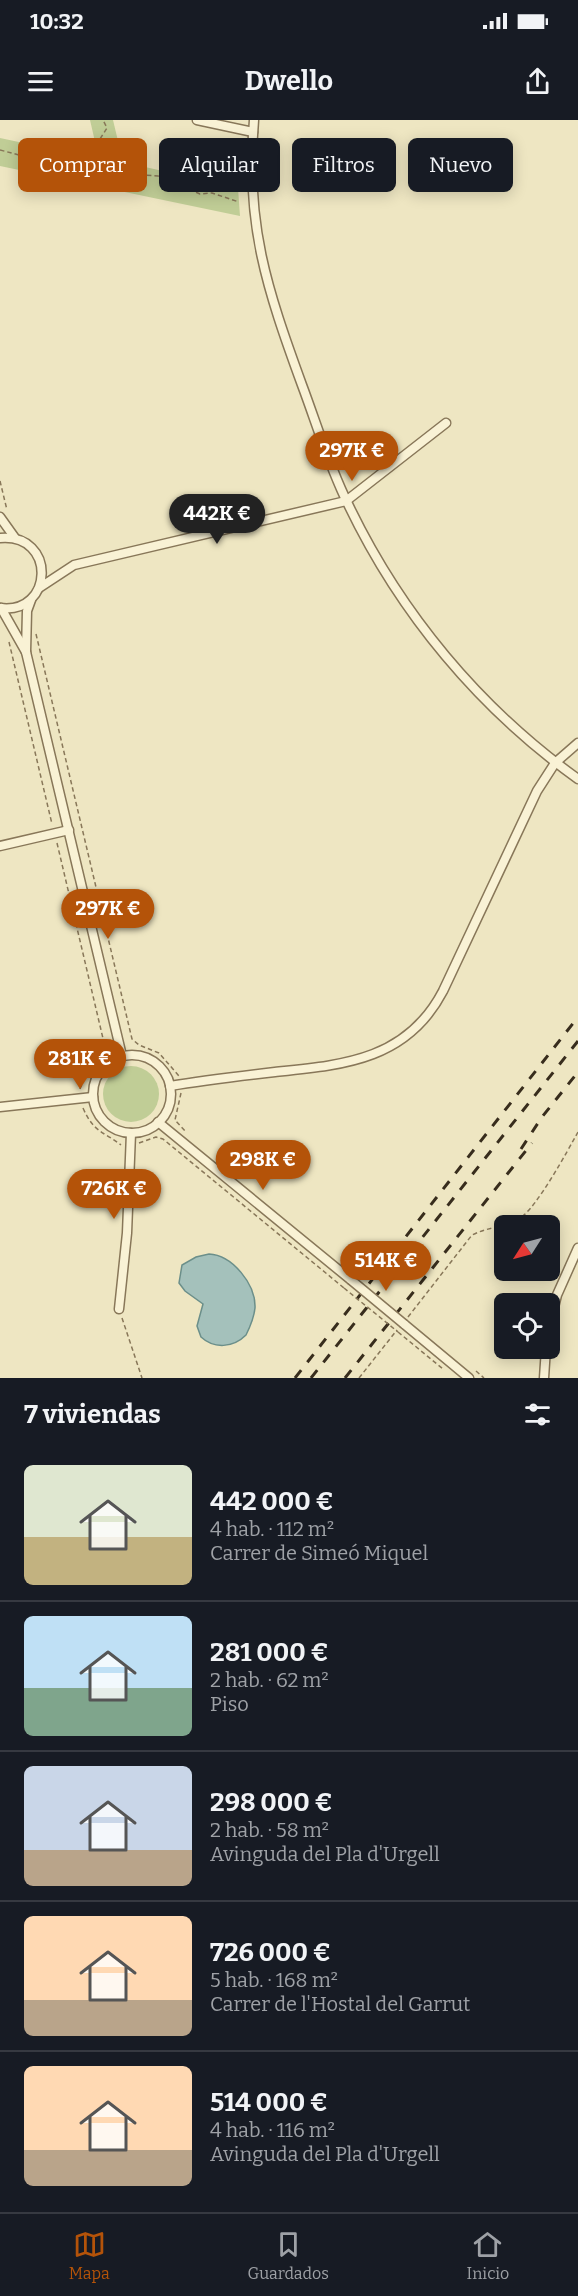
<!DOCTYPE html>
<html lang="es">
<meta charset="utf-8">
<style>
body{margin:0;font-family:Bitter,serif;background:#20242c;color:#f1f3f6;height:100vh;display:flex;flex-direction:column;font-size:22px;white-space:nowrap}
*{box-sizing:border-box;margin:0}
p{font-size:20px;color:#9ea1a6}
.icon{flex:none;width:33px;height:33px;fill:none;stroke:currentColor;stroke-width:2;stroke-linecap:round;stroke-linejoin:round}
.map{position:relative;height:1258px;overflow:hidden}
.drawer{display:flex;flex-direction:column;background:#171b24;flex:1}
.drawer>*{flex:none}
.hud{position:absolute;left:18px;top:18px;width:543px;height:54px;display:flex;gap:12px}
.needle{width:39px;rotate:234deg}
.tools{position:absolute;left:494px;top:1095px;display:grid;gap:12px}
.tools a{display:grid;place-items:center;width:66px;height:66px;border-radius:9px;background:#171b24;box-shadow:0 3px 15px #0003;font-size:30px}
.price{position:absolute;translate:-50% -51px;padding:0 14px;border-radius:21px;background:#b45309;color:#fff;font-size:20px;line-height:39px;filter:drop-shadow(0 2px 3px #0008)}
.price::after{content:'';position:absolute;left:50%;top:36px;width:18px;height:14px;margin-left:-9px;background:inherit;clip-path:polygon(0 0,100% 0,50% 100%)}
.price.current{background:#222;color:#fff}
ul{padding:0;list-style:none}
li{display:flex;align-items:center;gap:18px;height:150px;padding:0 24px}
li+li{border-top:2px solid #363941}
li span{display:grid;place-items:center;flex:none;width:168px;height:120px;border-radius:9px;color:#555}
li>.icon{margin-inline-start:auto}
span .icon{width:72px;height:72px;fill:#fffc;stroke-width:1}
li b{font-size:26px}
h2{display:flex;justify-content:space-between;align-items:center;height:72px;padding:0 24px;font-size:26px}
.pill{padding:0 21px;border-radius:9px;background:#171b24;box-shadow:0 3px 15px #0003;font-size:21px;line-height:54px}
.pill.current{background:#b45309;color:#fff}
.status{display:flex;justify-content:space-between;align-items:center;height:42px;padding:0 30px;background:#171b24;direction:ltr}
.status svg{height:16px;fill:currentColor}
header{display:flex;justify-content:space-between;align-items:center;height:78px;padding:0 24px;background:#171b24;font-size:27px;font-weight:700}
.menu{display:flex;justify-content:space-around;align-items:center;height:84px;border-top:2px solid #363941;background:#171b24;font-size:16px;color:#9ea1a6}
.menu a{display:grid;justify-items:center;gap:3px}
.menu .current{color:#b45309}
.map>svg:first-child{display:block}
</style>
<div class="status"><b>10:32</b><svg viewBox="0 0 49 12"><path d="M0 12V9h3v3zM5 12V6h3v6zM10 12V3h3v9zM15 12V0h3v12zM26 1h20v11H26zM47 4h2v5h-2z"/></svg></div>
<header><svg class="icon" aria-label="menu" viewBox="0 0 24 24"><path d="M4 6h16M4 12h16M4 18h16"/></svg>Dwello<svg class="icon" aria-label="share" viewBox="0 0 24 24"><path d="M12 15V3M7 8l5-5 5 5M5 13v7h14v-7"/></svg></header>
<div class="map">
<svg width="578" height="1258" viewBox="0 0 578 1258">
<rect width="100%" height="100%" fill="#eee6c2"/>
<g fill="#c0cd96">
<polygon points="90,0 113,0 123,42 238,68 240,96 0,46 0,18 99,39"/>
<circle cx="131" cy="974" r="28"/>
</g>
<path fill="#a4c1bb" stroke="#6b8f8a" stroke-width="1.5" d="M 209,1134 C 232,1135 256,1164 255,1188 C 254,1197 250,1207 246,1215 C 233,1228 214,1229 201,1217 L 197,1206 L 203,1184 L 185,1171 L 179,1163 L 182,1145 L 196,1137 Z"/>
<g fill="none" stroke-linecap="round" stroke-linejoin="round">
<g stroke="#887759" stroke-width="11">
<g id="minor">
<polyline points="197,0 253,12"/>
<path d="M 254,0 C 245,104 267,169 302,265 C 317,305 329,346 348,384 C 400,493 479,588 578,659"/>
<polyline points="0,397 15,418"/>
<path d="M 0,418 C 57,413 54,495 0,488"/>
<polyline points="39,468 74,445 346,381 446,303"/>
<polyline points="31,480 27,491 26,532 122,936"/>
<polyline points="1,488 26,532"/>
<polyline points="0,726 69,710"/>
<circle cx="132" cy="974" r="39"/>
<path d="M 170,966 C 205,960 240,956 275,952 C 344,945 407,940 443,871 L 537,671 L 555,643 L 578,623"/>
<polyline points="0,987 93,977"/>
<polyline points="158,1002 351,1160"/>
<polyline points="119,1189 127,1113 131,1013"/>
<polyline points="404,1204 469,1258"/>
<polyline points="549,1208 557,1175 578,1128"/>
<polyline points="544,1258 546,1228"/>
</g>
</g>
<g stroke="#887759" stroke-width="1.5" stroke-dasharray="4.5 3" stroke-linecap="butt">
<polyline points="0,30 50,43 82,45 96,52 116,53 101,24 100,19 107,8 103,0"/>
<polyline points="117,53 158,56 200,74 212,73 239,82"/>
<polyline points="0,361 7,390"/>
<polyline points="36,514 132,919 139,925 159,933 179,956"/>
<polyline points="9,522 52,704"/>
<polyline points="57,723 105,927 103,932 89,946 80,969"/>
<polyline points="181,973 175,1000 185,1011"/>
<path d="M 83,988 C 94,1013 103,1011 121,1025"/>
<polyline points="139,1023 156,1017 163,1019 344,1168"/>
<path d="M 408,1197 L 472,1115 C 488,1107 505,1107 520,1098 C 536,1089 568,1030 578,1012"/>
<polyline points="122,1198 142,1258"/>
<polyline points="398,1212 443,1249"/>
<polyline points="476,1251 484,1258"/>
<polyline points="359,1258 397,1210"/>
</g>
<use href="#minor" stroke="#f9f2d5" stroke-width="8"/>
<g stroke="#382d1d" stroke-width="3" stroke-dasharray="10 10" stroke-linecap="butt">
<polyline points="521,1029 542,997 578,952"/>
<polyline points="295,1258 578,897"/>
<polyline points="311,1258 578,921"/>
<polyline points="345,1258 532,1023"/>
</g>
<g stroke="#887759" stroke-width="11" stroke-linecap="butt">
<polyline id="minor-bridge" points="351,1160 404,1204"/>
</g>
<polyline stroke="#887759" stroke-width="1.5" stroke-dasharray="4.5 3" stroke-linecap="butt" points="344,1168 398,1212"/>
<use href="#minor-bridge" stroke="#f9f2d5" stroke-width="8"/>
</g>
</svg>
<div class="tools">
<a><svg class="needle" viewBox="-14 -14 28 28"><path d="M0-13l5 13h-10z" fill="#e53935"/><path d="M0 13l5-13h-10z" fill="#9ea1a6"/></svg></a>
<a><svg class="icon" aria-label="locate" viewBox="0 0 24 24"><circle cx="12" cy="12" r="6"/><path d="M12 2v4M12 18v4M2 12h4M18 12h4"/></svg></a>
</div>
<b class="price" style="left:352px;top:362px">297K €</b>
<b class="price current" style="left:217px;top:425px">442K €</b>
<b class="price" style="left:108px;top:820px">297K €</b>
<b class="price" style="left:80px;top:970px">281K €</b>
<b class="price" style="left:263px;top:1071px">298K €</b>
<b class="price" style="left:114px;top:1100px">726K €</b>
<b class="price" style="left:386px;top:1172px">514K €</b>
<div class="hud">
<a class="pill current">Comprar</a>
<a class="pill">Alquilar</a>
<a class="pill">Filtros</a>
<a class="pill">Nuevo</a>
</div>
</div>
<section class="drawer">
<h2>7 viviendas<svg class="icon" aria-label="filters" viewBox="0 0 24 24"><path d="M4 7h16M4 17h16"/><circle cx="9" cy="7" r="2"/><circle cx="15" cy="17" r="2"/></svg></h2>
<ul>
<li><span style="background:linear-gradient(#dfe7d0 60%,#c2b280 0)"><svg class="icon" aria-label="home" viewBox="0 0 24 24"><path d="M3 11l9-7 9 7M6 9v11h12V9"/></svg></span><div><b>442 000 €</b><p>4 hab. · 112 m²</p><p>Carrer de Simeó Miquel</p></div></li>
<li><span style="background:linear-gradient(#bfe0f5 60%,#7fa58c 0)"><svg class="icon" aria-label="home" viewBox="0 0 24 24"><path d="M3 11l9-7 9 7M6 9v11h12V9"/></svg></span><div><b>281 000 €</b><p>2 hab. · 62 m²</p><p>Piso</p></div></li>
<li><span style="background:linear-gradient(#c9d6e8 70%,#b9a48a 0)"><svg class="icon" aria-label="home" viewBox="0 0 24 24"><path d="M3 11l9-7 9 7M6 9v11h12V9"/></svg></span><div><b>298 000 €</b><p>2 hab. · 58 m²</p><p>Avinguda del Pla d'Urgell</p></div></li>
<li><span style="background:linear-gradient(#ffd9b3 70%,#b9a48a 0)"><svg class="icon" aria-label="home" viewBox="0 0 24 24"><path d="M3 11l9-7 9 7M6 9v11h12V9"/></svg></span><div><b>726 000 €</b><p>5 hab. · 168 m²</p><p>Carrer de l'Hostal del Garrut</p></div></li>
<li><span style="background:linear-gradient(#ffd9b3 70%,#b9a48a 0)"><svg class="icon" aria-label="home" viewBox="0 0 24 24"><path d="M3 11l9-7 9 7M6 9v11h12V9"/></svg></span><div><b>514 000 €</b><p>4 hab. · 116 m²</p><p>Avinguda del Pla d'Urgell</p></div></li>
</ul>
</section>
<nav class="menu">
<a class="current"><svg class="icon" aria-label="map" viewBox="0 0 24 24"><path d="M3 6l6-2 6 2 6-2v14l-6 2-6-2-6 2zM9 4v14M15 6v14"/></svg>Mapa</a>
<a><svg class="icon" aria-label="saved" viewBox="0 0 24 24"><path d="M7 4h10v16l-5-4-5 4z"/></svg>Guardados</a>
<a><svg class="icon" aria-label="home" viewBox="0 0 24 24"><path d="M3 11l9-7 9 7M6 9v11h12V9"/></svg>Inicio</a>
</nav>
